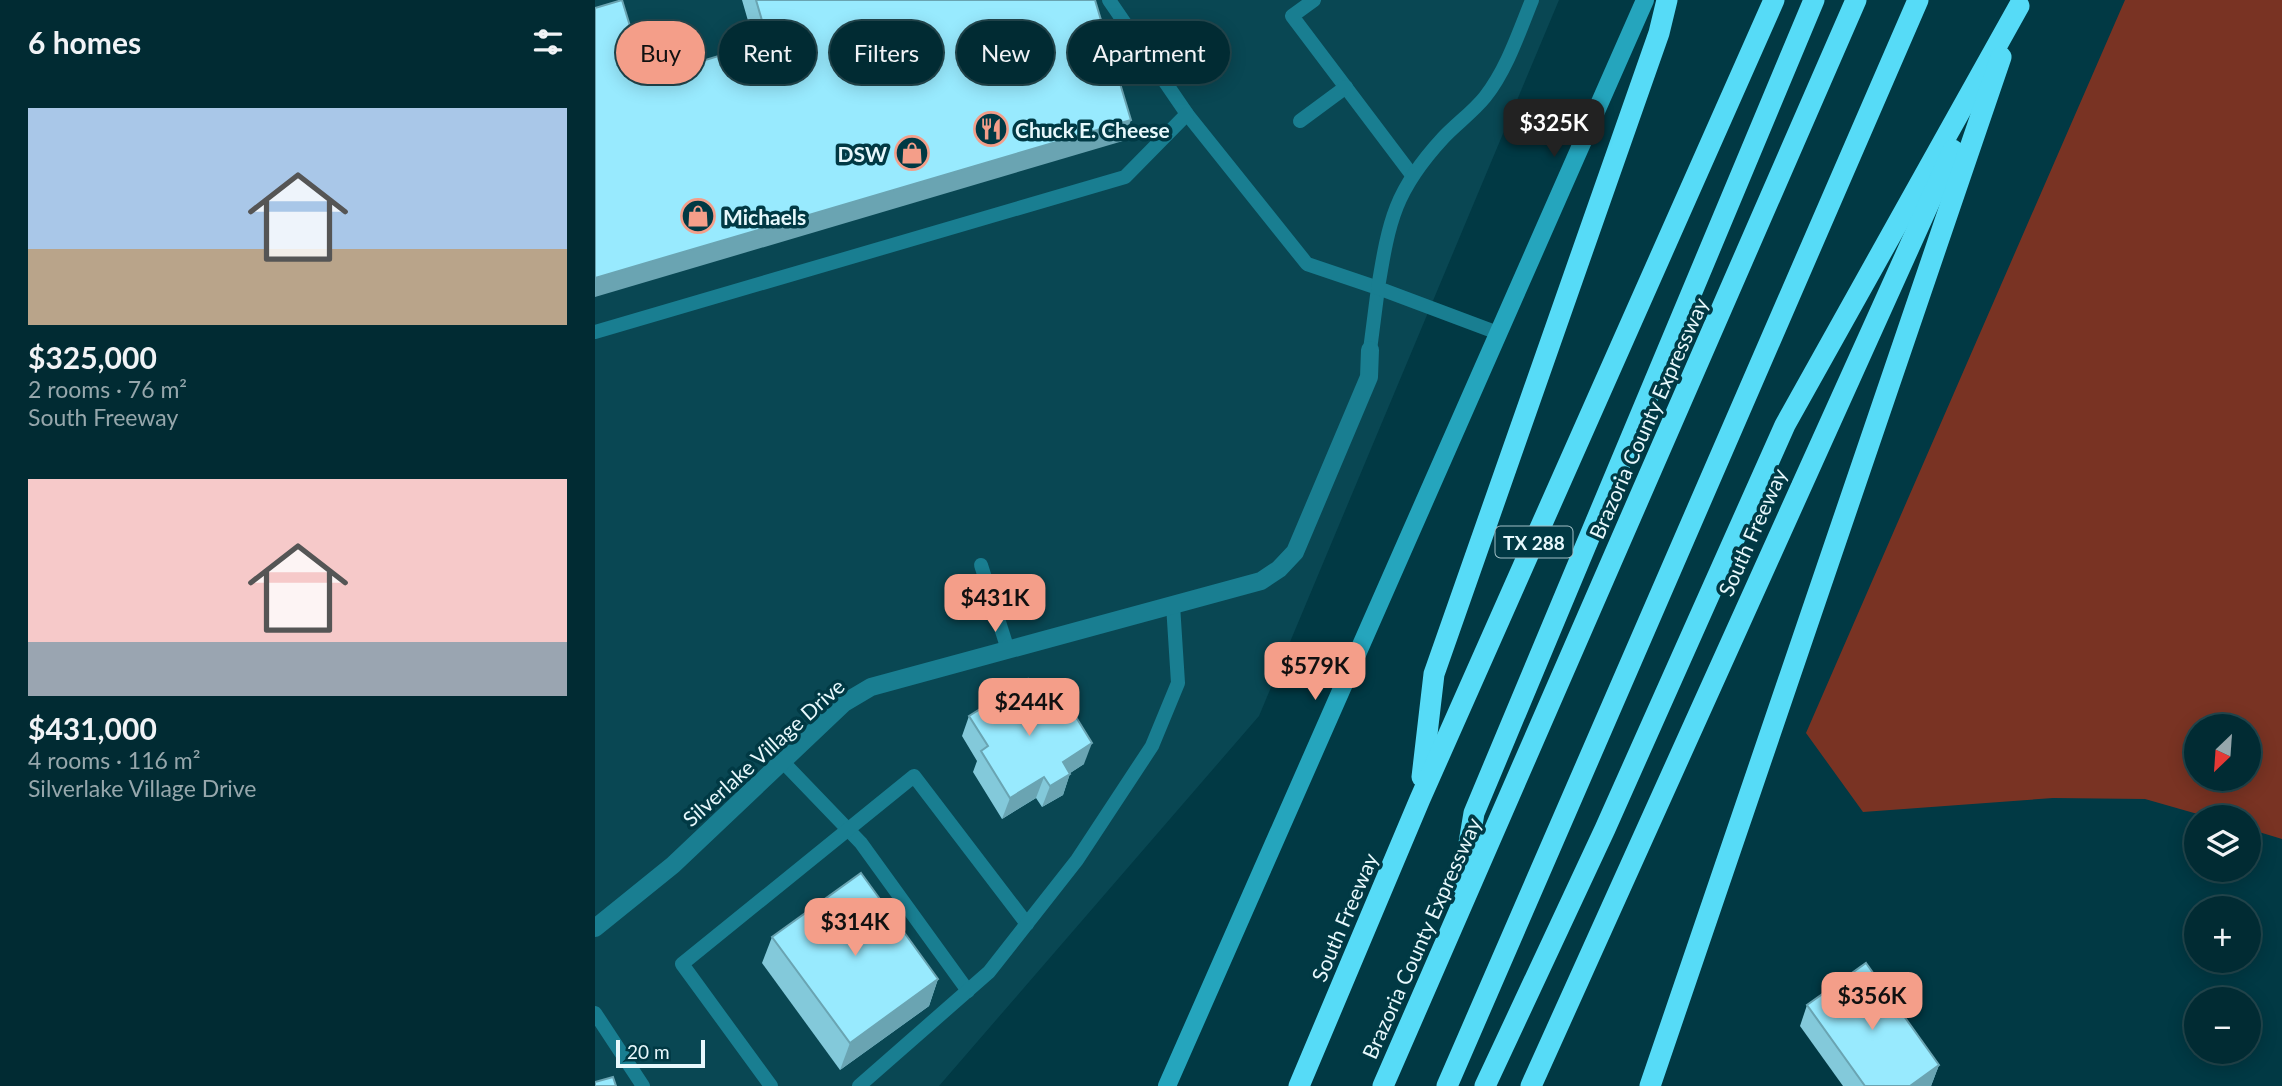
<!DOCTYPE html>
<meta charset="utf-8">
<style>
body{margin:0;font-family:Lato,sans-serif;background:#0b333b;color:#f1f3f6;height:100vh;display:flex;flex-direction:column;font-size:26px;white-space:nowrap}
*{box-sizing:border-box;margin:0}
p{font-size:23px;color:#96a7ac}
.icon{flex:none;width:38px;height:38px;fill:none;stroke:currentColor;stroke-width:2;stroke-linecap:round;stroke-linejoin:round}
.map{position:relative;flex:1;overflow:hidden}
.sheet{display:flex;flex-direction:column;background:#012b33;width:595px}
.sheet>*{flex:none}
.banner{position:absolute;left:21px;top:21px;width:665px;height:63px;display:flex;gap:14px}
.needle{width:46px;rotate:205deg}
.fabs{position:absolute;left:1589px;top:714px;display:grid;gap:14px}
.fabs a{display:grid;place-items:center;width:77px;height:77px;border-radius:50%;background:#012b33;box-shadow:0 4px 18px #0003,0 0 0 2px #23474e;font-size:35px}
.scale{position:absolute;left:21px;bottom:18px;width:89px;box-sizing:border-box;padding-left:7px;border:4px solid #e7f8fc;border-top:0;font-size:19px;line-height:24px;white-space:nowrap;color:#e7f8fc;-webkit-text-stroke:5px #013944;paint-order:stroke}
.price{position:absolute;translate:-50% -60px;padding:0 16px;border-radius:14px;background:#f49e89;color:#111;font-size:23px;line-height:46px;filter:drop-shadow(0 2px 4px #0008)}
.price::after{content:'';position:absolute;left:50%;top:42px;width:21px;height:16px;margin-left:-10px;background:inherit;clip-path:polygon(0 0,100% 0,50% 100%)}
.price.selected{background:#222;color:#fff}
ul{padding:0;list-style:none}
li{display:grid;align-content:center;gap:14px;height:371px;padding:0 28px}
li span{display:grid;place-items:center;height:217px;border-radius:0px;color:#555}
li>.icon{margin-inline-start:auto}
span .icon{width:126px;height:126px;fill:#fffc;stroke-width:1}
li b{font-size:30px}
h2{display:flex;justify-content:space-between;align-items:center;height:84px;padding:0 28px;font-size:30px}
.pill{padding:0 24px;border-radius:32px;background:#012b33;box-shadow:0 4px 18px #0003,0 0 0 2px #23474e;font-size:24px;line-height:63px}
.pill.selected{background:#f49e89;color:#111}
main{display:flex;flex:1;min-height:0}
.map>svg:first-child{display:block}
</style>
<main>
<section class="sheet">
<h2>6 homes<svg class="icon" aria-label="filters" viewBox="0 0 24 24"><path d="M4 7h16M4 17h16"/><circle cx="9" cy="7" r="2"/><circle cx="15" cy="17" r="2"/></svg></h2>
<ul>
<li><span style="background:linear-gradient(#a9c7e8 65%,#b9a48a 0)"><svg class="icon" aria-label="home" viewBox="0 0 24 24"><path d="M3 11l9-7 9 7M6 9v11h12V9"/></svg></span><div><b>$325,000</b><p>2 rooms · 76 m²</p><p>South Freeway</p></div></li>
<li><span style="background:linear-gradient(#f6c9c9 75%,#9aa5b1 0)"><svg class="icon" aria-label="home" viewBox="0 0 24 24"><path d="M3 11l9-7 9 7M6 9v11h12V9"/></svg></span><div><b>$431,000</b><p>4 rooms · 116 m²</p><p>Silverlake Village Drive</p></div></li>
</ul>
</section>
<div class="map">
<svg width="1687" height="1086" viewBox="0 0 1687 1086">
<rect width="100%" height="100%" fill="#013944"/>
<polygon fill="#094753" points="0,0 964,0 664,716 344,1086 0,1086"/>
<path fill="#793323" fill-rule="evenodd" d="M 1530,0 L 1687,0 L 1687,839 L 1654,829 L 1654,817 L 1613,817 L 1550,799 L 1458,798 L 1268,812 L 1211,733 ZM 1601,726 L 1654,726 L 1654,779 L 1601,779 Z"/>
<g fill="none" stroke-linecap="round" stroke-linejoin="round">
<g stroke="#197e91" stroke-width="14">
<polyline points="514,0 592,114 712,264 783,288 775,350"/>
<polyline points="719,0 697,16 817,175"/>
<polyline points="705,121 751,87"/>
<polyline points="0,332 530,177 592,114"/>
<path d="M 903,333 L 783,288 C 794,220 800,190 848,138 C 861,124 878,112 890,97 C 912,69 924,32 937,0"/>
<polyline points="386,565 413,650"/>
<polyline points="187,761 266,843 373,991"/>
<polyline points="0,1013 48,1086"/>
<polyline points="176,1086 87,964 319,776 432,924"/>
<polyline points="264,1086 394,972 482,860 557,746 583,683 578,605"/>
</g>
<polyline stroke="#197e91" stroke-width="18" points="0,928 78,865 249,703 276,687 666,581 684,569 700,552 774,377 775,350"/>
<polyline stroke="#25a5bd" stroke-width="18" points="572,1086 1050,0"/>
<g stroke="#56dbf7" stroke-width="21">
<polyline points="827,777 839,674 1064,33 1072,0"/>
<polyline points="867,885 879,813 1219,0"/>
<polyline points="704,1086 825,799 1179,0"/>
<polyline points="788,1086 1261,0"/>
<polyline points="852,1086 1323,0"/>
<polyline points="890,1086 1010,829 1190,425 1424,6"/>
<polyline points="936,1086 1358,150"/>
<polyline points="1055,1086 1406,57"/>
</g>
</g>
<g fill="#83c9da">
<polygon points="147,0 500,0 528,141 51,78 160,45"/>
<polygon points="450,707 489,764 475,773 468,795 447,807 441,798 407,819 378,772 382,761 367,736 374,716"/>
<polygon points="177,937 343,979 334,1006 245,1070 167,963"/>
<polygon points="1212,1005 1344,1065 1336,1086 1248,1086 1205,1026"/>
</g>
<g fill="#6aa4b2">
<polygon points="536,120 528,141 0,297 0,278"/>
<polygon points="497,743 489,764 460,783 468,762"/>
<polygon points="475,774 468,795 447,807 455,786"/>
<polygon points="449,777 441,798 407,819 415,798"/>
<polygon points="343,979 334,1006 245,1070 255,1043"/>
<polygon points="1344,1065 1336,1086 1315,1086"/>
</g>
<g fill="#98eafe" stroke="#6aa4b2" stroke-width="2">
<polygon points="27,0 51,78 173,41 161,0 500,0 536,120 0,278 0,8"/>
<polygon points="433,679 450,707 468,696 497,743 468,762 475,774 455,786 449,777 415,798 386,751 393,746 374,716"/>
<polygon points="266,873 343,979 255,1043 177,937"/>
<polygon points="1271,963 1344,1065 1315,1086 1270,1086 1212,1005"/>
<polygon points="18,1077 21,1086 0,1086 0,1082"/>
</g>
<defs>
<g id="restaurant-ring" transform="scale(1.75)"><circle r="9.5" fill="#013944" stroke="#f49e89" stroke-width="1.5"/><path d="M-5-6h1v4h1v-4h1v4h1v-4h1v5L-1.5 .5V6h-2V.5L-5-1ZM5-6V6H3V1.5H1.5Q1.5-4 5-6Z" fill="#f49e89"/></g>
<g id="shop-ring" transform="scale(1.75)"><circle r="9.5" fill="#013944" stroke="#f49e89" stroke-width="1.5"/><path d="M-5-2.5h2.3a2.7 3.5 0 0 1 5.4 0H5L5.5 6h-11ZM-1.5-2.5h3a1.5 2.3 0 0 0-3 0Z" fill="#f49e89"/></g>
</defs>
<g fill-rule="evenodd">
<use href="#restaurant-ring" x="396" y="129"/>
<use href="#shop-ring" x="317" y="153"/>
<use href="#shop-ring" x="103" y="216"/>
</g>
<g text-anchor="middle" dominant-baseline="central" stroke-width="7" stroke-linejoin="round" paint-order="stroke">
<rect fill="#013944" stroke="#a2bfc5" stroke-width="2" x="900.5" y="526.5" width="77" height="31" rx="5"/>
<g font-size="19" font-weight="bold" fill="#e7f8fc">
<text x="939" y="542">TX 288</text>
</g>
<g font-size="21" font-weight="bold" fill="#e7f8fc" stroke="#013944" text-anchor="start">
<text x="420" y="129">Chuck E. Cheese</text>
<text x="292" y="153" text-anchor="end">DSW</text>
<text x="128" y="216">Michaels</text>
</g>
<g font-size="21" fill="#e7f8fc" stroke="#013944">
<text transform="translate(1053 418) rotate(-66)">Brazoria County Expressway</text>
<text transform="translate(1157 532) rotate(-66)">South Freeway</text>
<text transform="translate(168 752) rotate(-42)">Silverlake Village Drive</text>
<text transform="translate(749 917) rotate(-67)">South Freeway</text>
<text transform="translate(826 938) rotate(-66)">Brazoria County Expressway</text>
</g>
</g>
</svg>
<div class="fabs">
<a><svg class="needle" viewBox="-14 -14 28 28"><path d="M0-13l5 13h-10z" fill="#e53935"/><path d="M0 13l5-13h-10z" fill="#96a7ac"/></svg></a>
<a><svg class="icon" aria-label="layers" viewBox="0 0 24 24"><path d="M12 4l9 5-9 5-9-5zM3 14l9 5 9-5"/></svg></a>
<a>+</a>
<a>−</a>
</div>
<div class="scale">20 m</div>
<b class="price selected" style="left:959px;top:159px">$325K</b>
<b class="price" style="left:400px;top:634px">$431K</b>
<b class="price" style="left:720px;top:702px">$579K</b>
<b class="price" style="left:434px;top:738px">$244K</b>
<b class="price" style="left:260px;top:958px">$314K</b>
<b class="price" style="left:1277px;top:1032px">$356K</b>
<div class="banner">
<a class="pill selected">Buy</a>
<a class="pill">Rent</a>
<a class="pill">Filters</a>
<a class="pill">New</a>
<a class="pill">Apartment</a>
</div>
</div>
</main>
